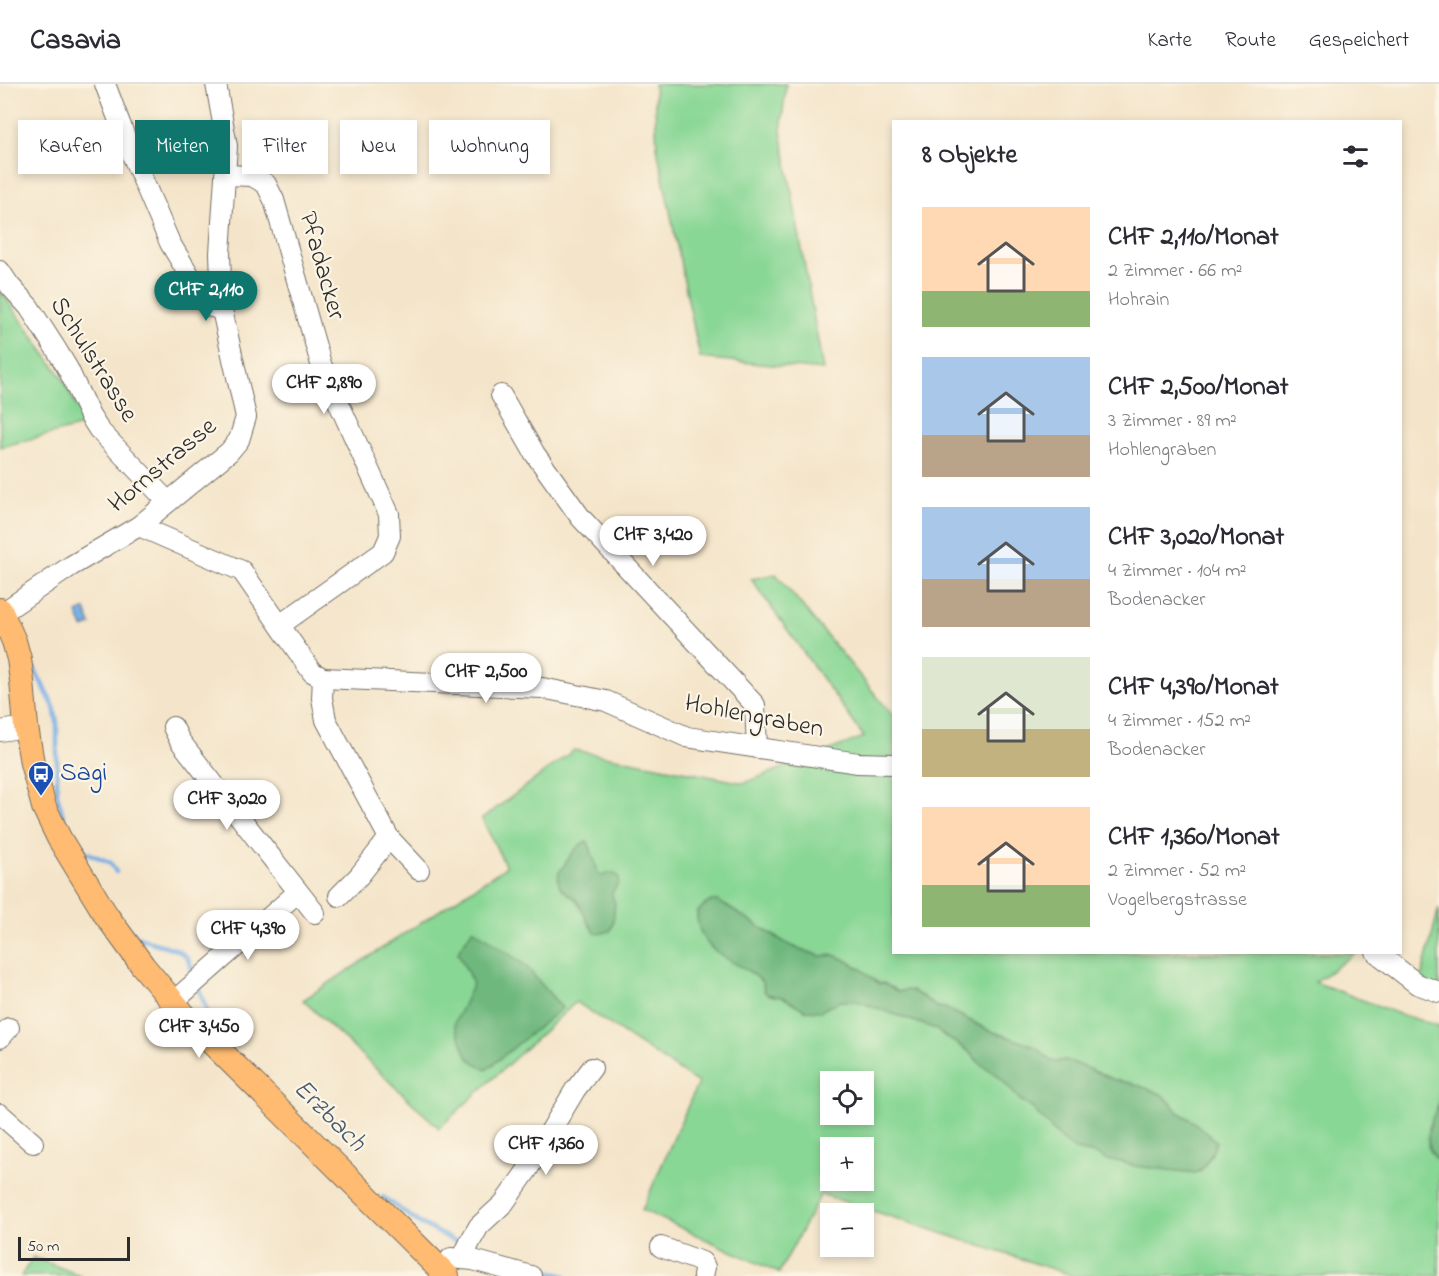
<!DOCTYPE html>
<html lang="de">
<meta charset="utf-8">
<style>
body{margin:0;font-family:"Indie Flower",sans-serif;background:#f2f2f3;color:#2b2b33;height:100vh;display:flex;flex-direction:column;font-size:22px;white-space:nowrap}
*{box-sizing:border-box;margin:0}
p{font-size:20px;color:#7c7c81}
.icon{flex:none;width:33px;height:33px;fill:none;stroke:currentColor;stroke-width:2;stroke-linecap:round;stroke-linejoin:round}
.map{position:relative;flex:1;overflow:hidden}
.panel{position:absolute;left:892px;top:36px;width:510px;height:834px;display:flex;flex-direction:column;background:#fff;border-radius:0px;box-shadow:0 3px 9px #0003}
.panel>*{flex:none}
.banner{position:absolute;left:18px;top:36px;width:570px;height:54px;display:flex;gap:12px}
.controls{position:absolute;left:820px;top:987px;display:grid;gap:12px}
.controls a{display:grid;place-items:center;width:54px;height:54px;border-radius:0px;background:#fff;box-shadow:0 3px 9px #0003;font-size:30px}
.scale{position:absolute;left:18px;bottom:15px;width:112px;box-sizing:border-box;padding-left:6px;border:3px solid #2b2b2b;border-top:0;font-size:16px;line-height:21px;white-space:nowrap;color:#2b2b2b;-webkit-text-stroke:4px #fcf5e5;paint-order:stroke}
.price{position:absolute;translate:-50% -51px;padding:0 14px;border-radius:21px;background:#fff;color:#222;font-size:20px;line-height:39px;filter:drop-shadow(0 2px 3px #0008)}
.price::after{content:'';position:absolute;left:50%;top:36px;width:18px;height:14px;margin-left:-9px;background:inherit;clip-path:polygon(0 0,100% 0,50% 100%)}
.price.current{background:#0f766e;color:#fff}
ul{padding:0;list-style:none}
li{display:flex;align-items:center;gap:18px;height:150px;padding:0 30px}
li span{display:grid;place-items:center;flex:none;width:168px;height:120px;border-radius:0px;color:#555}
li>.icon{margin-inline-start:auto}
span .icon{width:72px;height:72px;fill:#fffc;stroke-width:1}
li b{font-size:26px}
h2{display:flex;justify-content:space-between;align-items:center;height:72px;padding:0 30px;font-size:26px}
.pill{padding:0 21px;border-radius:0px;background:#fff;box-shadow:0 3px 9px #0003;font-size:21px;line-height:54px}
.pill.current{background:#0f766e;color:#fff}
header{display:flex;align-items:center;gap:36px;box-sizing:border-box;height:84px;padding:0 30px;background:#fff;border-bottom:2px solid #e1e1e2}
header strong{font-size:28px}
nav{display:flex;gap:33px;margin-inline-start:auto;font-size:21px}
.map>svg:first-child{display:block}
</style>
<header>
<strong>Casavia</strong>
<nav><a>Karte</a><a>Route</a><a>Gespeichert</a></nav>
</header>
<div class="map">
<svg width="1439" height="1192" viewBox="0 0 1439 1192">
<rect width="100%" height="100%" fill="#fcf5e5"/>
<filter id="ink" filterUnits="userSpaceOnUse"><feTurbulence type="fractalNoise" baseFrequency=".0167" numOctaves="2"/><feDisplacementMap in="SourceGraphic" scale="12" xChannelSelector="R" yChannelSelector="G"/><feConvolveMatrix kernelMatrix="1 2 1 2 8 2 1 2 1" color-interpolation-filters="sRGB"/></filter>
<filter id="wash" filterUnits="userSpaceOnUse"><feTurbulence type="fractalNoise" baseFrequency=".008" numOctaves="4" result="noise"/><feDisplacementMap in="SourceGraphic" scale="24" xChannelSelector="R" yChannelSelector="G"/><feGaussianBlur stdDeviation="1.35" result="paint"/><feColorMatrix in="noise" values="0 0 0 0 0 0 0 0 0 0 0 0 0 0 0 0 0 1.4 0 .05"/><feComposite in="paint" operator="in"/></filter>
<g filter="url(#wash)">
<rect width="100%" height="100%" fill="#f4e5ca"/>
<g fill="#89d795" stroke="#5a8160" stroke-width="1.5" fill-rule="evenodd">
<polygon points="654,0 786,0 781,47 823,286 700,274 657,64"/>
<polygon points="0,206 61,292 86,341 0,363"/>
<path d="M 776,490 L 894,633 L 894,868 L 1356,869 L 1315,898 L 1399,930 L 1439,942 L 1439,1019 L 1429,1043 L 1428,1062 L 1432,1070 L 1439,1077 L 1439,1192 L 1074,1192 L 821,1110 L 779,1189 L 642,1126 L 698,999 L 576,918 L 439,1044 L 303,916 L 506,783 L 482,735 L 574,666 L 744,699 L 864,653 L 751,495 ZM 726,822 L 789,861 L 820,872 L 834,871 L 844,875 L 861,885 L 875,897 L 893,904 L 898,908 C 914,904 924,913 936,923 L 940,923 L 964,933 L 988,946 L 1031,961 L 1037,964 L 1051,977 L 1056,978 L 1064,976 L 1072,978 L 1115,996 L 1135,1000 L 1161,1010 L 1169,1017 L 1178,1028 L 1194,1038 L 1216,1058 L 1212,1070 L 1200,1088 L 1188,1088 L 1164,1085 L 1134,1082 L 1122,1078 L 1107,1076 L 1096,1070 L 1075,1066 L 1064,1058 L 1033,1025 L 1019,1015 L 999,992 L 976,976 L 974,971 L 967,966 L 941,950 L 936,945 L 857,917 L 845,916 L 805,926 L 783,913 L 769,911 L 764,906 L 763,899 L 755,891 L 711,864 C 703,854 696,841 697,828 ZM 831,998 L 864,998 L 864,1030 L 831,1030 ZM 831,1064 L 864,1064 L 864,1096 L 831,1096 Z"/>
<polygon points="1439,824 1439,913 1418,906"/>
<polygon points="33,1173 82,1192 21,1192"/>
</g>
<g fill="#6eb87e" stroke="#4c7254" stroke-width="1.5">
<path d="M 587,757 L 589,760 L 599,791 L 602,792 C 606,790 610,787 615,790 C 626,796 613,804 612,810 C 612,813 614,816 615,819 C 615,822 614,825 614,828 C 613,836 614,840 610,847 L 603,849 L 596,849 L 593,846 C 586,838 584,828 578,819 C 570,806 555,811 559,788 C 568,778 574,762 587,757 Z"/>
<path d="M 711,817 L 718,817 L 789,861 L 820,872 L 834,871 L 844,875 L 861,885 L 879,900 L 884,899 L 898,908 L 906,906 L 912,907 L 923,913 L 936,923 L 945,924 L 988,946 L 1031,961 L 1037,964 L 1051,977 L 1056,978 L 1064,976 L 1072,978 L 1115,996 L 1135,1000 L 1161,1010 L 1169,1017 L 1178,1028 L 1194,1038 L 1215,1056 L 1216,1058 C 1212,1069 1206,1084 1195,1089 L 1134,1082 L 1122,1078 L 1107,1076 L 1096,1070 L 1075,1066 L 1064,1058 L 1033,1025 L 1019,1015 L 999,992 L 982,981 L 967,966 L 941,950 L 936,945 L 857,917 L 840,917 L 821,927 L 805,926 L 783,913 L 774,912 L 765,909 L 764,906 L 763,899 L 759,895 C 739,877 703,871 698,839 C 695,827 701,823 711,817 Z"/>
<polygon points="473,845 525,881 562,924 486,986 468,974 454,940 473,900 458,868"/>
<path d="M 1439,1019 L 1439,1077 C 1420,1060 1430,1038 1439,1019 Z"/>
</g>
<polygon fill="#75aee5" stroke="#506c88" stroke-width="1.5" points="85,525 91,541 83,544 77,529"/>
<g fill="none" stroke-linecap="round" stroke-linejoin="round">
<g stroke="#75aee5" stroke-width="4.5">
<polyline points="34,584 54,623 57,638 57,710 65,739 86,768 111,779 116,788"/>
<path d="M 132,848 C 148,863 176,859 187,874 C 190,879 192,886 194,892"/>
<polyline points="199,905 211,938 217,949"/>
<polyline points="383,1113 418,1138 460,1160"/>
<polyline points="533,1183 565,1192"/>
</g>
</g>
</g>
<g filter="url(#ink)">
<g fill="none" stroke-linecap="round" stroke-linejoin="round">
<g stroke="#716c63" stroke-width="22">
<g id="minor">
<polyline points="105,0 130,66 170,159 208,222 222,226"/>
<polyline points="226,91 252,92 266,100 274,116 321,280 389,430 390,452 383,468 280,541"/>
<polyline points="0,187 10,202 29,223 56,265 68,285 90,332 99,346 168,418"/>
<polyline points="501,311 535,370 581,434 755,621 757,664"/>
<polyline points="139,442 242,487 312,588 323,594 542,604 606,617 687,653 858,679 894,680"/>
<polyline points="2,529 71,482 139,442 229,368 239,356 246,333 222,226 220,169 227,62 216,0"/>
<polyline points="323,594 322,614 326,636 389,754 419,786"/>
<polyline points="173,643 180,657 315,829"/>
<polyline points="0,647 26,643"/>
<polyline points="339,812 359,792 389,754"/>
<polyline points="1376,868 1417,900 1439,908"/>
<polyline points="173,918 298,808"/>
<polyline points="0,954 9,944"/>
<polyline points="0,1030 33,1059"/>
<polyline points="661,1163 702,1178 705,1183 703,1192"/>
<polyline points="451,1174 473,1176 531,1192"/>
<polyline points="462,1175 471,1156 479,1142 504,1119 526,1088 575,1006 592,984"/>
</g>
</g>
<g stroke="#716c63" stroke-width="26">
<polyline id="major" points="0,526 14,557 19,575 22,597 26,643 32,679 44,723 59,754 106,831 143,882 184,931 447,1192"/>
</g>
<use href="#minor" stroke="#fff" stroke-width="20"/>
<use href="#major" stroke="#febb71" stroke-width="24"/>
</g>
</g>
<defs>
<g id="bus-pin" transform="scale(1.35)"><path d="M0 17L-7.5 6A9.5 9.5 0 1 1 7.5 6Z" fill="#1a4fb4" stroke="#fcf5e5"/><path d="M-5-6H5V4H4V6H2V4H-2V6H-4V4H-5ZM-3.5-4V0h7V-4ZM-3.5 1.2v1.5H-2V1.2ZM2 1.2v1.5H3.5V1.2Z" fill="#fff"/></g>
</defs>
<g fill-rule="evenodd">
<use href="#bus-pin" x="41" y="690"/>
</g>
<g text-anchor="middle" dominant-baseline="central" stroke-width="4.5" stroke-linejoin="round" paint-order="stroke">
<g font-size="26" fill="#2b2b2b" stroke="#fcf5e5">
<text transform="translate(321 182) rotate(74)">Pfadacker</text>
<text transform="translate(93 276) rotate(58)">Schulstrasse</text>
<text transform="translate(163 382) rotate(-40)">Hornstrasse</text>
<text transform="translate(754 633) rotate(11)">Hohlengraben</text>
</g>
<g font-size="26" fill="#164399" stroke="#fcf5e5" text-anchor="start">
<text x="60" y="690">Sagi</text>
</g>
<g font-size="27" font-style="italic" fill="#45596c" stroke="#fcf5e5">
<text transform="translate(329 1032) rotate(45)">Erzbach</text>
</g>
</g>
</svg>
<div class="controls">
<a><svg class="icon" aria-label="locate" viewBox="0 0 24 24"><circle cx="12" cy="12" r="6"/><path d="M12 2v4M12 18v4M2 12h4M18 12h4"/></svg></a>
<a>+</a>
<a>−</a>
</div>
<div class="scale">50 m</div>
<b class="price current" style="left:206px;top:238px">CHF 2,110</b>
<b class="price" style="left:324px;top:331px">CHF 2,890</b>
<b class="price" style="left:653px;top:483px">CHF 3,420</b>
<b class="price" style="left:486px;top:620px">CHF 2,500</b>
<b class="price" style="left:227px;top:747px">CHF 3,020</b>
<b class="price" style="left:248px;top:877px">CHF 4,390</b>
<b class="price" style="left:199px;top:975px">CHF 3,450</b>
<b class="price" style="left:546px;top:1092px">CHF 1,360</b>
<div class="banner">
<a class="pill">Kaufen</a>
<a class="pill current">Mieten</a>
<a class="pill">Filter</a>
<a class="pill">Neu</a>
<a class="pill">Wohnung</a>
</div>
<section class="panel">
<h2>8 Objekte<svg class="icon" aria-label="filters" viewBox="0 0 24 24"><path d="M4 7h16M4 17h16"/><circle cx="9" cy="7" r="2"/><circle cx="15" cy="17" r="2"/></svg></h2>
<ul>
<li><span style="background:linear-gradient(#ffd9b3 70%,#8fb573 0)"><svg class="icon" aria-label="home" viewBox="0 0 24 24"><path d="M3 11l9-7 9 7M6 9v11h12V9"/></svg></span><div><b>CHF 2,110/Monat</b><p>2 Zimmer · 66 m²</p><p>Hohrain</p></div></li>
<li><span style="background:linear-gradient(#a9c7e8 65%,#b9a48a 0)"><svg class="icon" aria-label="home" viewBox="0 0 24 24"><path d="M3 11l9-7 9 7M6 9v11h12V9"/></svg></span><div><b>CHF 2,500/Monat</b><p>3 Zimmer · 89 m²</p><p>Hohlengraben</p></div></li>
<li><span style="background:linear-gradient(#a9c7e8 60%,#b9a48a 0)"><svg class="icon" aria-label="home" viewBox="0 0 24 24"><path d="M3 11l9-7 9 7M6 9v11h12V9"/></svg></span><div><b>CHF 3,020/Monat</b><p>4 Zimmer · 104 m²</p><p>Bodenacker</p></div></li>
<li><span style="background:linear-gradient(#dfe7d0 60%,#c2b280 0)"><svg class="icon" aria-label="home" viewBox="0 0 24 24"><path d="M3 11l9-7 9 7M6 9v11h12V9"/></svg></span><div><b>CHF 4,390/Monat</b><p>4 Zimmer · 152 m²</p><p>Bodenacker</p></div></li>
<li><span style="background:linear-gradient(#ffd9b3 65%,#8fb573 0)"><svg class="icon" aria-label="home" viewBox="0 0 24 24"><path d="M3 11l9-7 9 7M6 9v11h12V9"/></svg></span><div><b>CHF 1,360/Monat</b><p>2 Zimmer · 52 m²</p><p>Vogelbergstrasse</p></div></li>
</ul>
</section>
</div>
